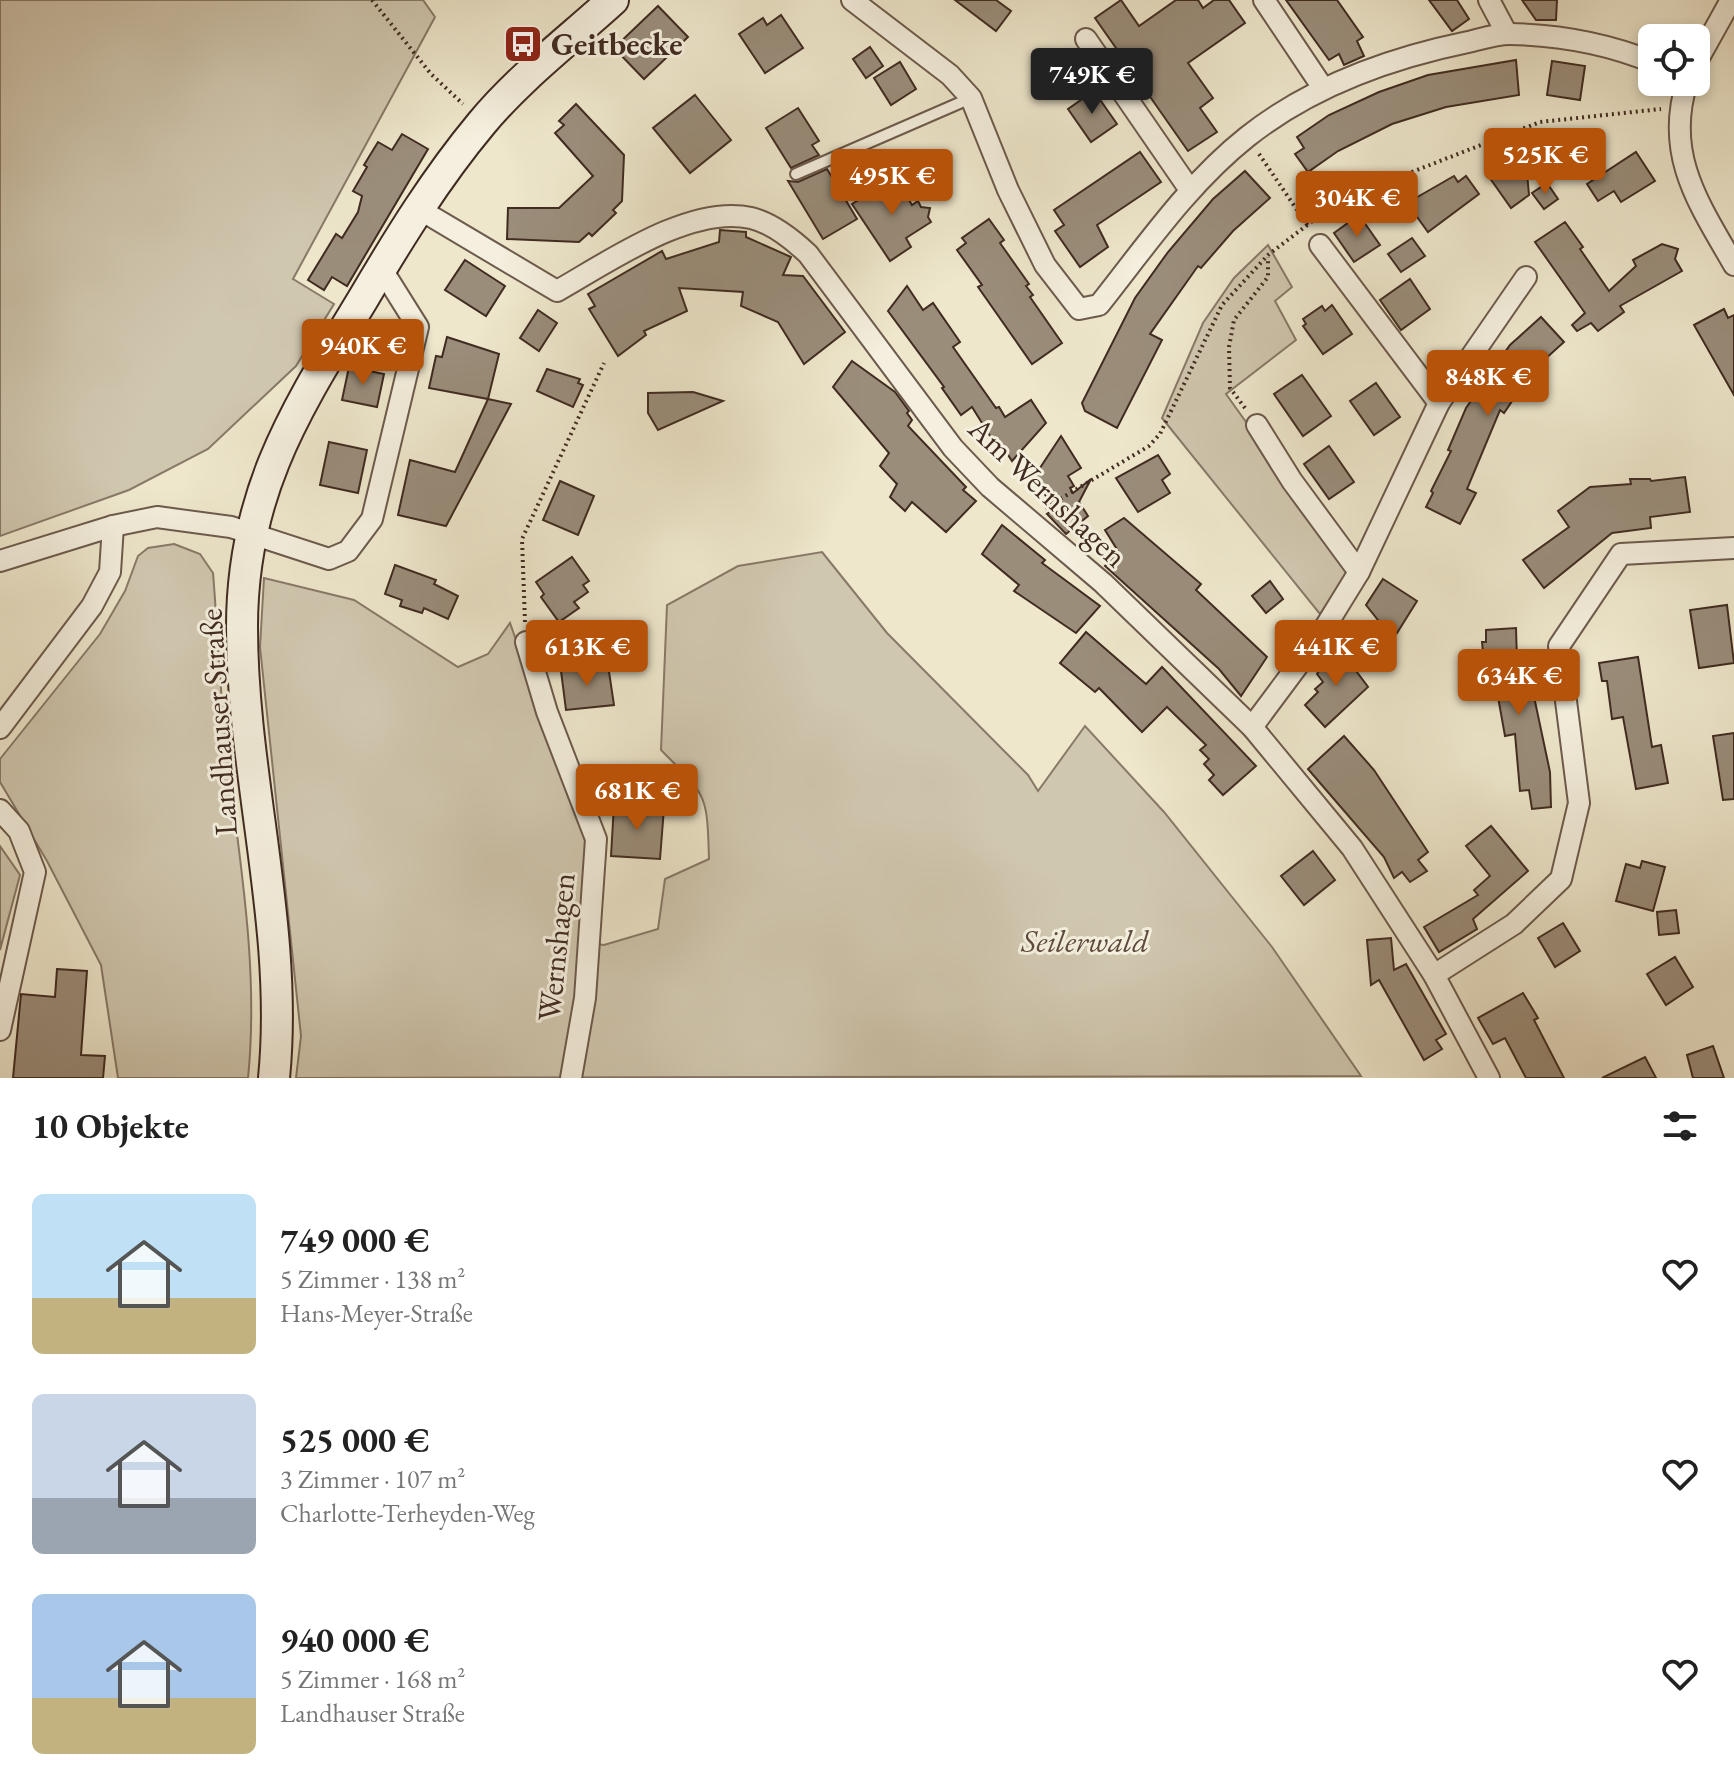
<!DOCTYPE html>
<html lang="de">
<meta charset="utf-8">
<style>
body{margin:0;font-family:"EB Garamond",serif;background:#f6f6f6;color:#222;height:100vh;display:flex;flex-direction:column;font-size:30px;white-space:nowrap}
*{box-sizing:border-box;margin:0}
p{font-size:26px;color:#767676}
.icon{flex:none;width:44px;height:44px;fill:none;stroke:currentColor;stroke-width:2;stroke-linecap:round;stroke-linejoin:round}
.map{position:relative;height:1078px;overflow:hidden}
.panel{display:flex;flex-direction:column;background:#fff;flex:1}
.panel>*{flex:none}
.fabs{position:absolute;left:1638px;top:24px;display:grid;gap:16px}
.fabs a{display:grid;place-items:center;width:72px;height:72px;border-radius:12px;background:#fff;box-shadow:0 4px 12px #0003;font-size:40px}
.price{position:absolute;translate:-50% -68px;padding:0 18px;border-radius:8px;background:#b45309;color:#fff;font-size:26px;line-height:52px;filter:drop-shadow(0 2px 4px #0008)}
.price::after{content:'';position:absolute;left:50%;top:48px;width:24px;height:18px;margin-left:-12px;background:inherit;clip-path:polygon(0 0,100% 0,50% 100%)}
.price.current{background:#222;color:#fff}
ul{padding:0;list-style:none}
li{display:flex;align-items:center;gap:24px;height:200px;padding:0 32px}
li span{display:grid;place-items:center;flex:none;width:224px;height:160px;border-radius:12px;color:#555}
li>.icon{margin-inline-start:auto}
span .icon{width:96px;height:96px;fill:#fffc;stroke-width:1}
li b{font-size:34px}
h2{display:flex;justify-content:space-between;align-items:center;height:96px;padding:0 32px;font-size:34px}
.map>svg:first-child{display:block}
</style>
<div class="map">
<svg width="1734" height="1078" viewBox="0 0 1734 1078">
<rect width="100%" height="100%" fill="#eee7cc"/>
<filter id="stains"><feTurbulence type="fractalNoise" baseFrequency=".0025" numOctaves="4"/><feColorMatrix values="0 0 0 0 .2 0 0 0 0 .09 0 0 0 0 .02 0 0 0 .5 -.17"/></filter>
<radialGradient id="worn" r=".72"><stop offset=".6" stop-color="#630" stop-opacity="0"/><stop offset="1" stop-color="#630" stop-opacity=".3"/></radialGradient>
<g fill="#d0c7af" stroke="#887968" stroke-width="2">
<polygon points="0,0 423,0 435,17 293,279 334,304 296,366 208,449 129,490 0,536"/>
<polygon points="1268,245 1292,287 1275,301 1296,340 1226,394 1351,569 1320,614 1162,418 1203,323 1234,278"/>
<path d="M 174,544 L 200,554 L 213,573 C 218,634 220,695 227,756 C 240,862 259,971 248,1078 L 118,1078 L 101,965 L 47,861 L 0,782 L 0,759 L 100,634 L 125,591 L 138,556 L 148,548 Z"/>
<path d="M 822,552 L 887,633 L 1028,775 L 1038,791 L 1085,726 L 1164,812 L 1272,947 L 1361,1076 L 296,1078 L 301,1036 L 260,647 L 264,578 L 354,600 L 458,667 L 488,654 L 510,623 L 588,844 L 580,942 L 604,945 L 658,929 L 665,879 L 709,859 C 707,792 707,797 661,750 L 667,605 L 738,566 Z"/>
<polygon points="0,846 20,875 0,950"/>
</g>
<g fill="#9a8d7a" stroke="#402b21" stroke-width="2">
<polygon points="955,0 996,0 1011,11 996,31"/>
<polygon points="1121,0 1139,26 1176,0 1198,0 1203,8 1214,0 1229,0 1245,23 1188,63 1213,98 1200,108 1217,132 1188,151 1095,18"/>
<polygon points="1286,0 1337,0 1363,37 1357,41 1364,56 1344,65 1339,54 1329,60"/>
<polygon points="1429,0 1457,0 1469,19 1452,31"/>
<polygon points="1522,0 1557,0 1556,20 1536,20"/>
<polygon points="658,6 688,37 644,79 614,48"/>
<polygon points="781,15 803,48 765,73 739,34 763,18 767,25"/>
<polygon points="870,47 883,66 866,78 853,59"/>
<polygon points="1516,60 1519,95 1446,107 1392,124 1338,151 1308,172 1295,154 1304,148 1297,137 1329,115 1379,92 1428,75"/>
<polygon points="1552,61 1585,66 1580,100 1547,95"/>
<polygon points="900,62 916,89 891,105 874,78"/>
<polygon points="1094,91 1117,124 1091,142 1068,109"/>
<polygon points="695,95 731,140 690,173 653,128"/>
<polygon points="576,104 624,155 622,201 613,210 616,213 592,236 589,233 579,242 507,239 508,208 559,208 593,176 555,133 564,125 559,121"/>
<polygon points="798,108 819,141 812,145 819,155 791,168 766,128"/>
<polygon points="402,134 428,149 347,286 332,277 324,290 308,280 336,234 342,238 358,212 362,196 353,191 367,167 364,165 378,142 392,150"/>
<polygon points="1140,152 1161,182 1097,225 1108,247 1080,267 1055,231 1064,225 1054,210"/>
<polygon points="1636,152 1655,181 1621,202 1614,191 1598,201 1587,184"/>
<polygon points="1514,155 1527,173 1529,195 1511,208 1487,174"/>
<polygon points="827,169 857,219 823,239 788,181 798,182"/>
<polygon points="1245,171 1270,198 1233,231 1201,268 1198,266 1150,334 1162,340 1117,428 1085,411 1082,403 1135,298 1168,252 1213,199"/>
<polygon points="1454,176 1458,182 1466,176 1479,194 1428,232 1407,203"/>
<polygon points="895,177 912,205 918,201 921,207 930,208 928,217 931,222 906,238 911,247 890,261 852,204"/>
<polygon points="1547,183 1558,199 1544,209 1532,193"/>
<polygon points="1359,215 1380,245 1354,262 1334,233"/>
<polygon points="989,219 1004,240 1000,243 1029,284 1026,286 1033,295 1030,297 1062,343 1032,364 978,287 982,285 957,250 966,243 962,238"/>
<polygon points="1565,222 1583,247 1580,249 1609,291 1636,266 1633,260 1662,244 1678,249 1675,259 1682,271 1620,306 1624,312 1598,331 1591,323 1577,331 1572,325 1585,313 1535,242"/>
<polygon points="720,230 746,232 746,237 791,257 783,275 803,276 845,332 804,364 778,322 741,306 743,292 679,288 687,311 644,331 646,335 618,356 589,309 595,306 588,294 662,251 666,259 719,242"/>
<polygon points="1412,238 1425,256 1401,272 1388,254"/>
<polygon points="465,260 505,286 486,316 445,290"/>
<polygon points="1410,279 1430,309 1401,330 1380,300"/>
<polygon points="907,286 923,310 933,303 960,342 953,347 996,408 999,407 1005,417 1031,400 1046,423 1012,461 1001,444 997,447 972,407 961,415 942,388 944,387 888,311"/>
<polygon points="1332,305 1352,334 1323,354 1303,326 1306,324 1303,319 1322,306 1325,311"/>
<polygon points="1724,309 1728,318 1734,315 1734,395 1694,325"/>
<polygon points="538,310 557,323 539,351 520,338"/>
<polygon points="1541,317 1564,342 1533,370 1504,413 1500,410 1467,489 1476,493 1460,524 1426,507 1433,493 1431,491 1451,451 1448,450 1466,408 1510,345"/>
<polygon points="447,337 499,354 488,399 429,388 436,356 442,357"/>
<polygon points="852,361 895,392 909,411 907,413 912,420 908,426 966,487 963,490 976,501 946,532 912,502 905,511 890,497 897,484 880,466 889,453 833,387"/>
<polygon points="349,367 384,374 377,407 342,400"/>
<polygon points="547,369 580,379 578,383 583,385 573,407 537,391"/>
<polygon points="1302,375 1331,416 1303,436 1274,394"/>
<polygon points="1376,383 1400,417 1374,435 1350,401"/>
<polygon points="693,392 723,401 658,430 648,413 648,393"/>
<polygon points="488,399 511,404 446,526 398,515 410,460 455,472"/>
<polygon points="1061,436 1081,468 1068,476 1074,486 1070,488 1073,493 1091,479 1079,502 1088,516 1066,534 1047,514 1054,509 1034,477"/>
<polygon points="329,442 367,450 358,493 320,485"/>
<polygon points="1329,446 1354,482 1329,499 1304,464"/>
<polygon points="1158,455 1170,474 1162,480 1170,493 1138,512 1116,478"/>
<polygon points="1685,477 1690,512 1650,517 1651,528 1612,533 1544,588 1523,560 1569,527 1558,511 1590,487 1631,484 1630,479 1650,479 1651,481"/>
<polygon points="560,481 594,496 578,535 543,520"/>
<polygon points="1124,518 1201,584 1196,590 1267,657 1241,696 1219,669 1105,566 1118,551 1105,530"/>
<polygon points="1002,525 1045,560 1042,563 1100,606 1076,633 1014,591 1019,585 982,554"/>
<polygon points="572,557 589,581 583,585 588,592 574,602 579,608 559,622 541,597 544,594 536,582"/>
<polygon points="395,565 436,580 434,584 458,596 448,619 424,608 422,613 400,606 402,600 385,594"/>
<polygon points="1383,579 1417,601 1397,633 1378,620 1366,605"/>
<polygon points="1270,581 1283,599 1266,613 1252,596"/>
<polygon points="1727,605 1734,663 1699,668 1690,610"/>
<polygon points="1516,628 1518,695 1533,692 1550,772 1551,807 1532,809 1529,790 1520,791 1515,734 1505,736 1493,669 1490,670 1490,660 1484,661 1482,642 1486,642 1486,630"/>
<polygon points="1086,632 1146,684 1162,667 1256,766 1223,795 1209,780 1214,775 1204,764 1209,759 1200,750 1206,745 1167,707 1142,732 1099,688 1095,692 1060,663"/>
<polygon points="1334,648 1339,648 1368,687 1325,727 1305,705 1318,692 1315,689 1323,682 1317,674"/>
<polygon points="1638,657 1652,747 1661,745 1668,783 1636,789 1623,717 1612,719 1607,681 1602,681 1599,663"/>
<polygon points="608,665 614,705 566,710 561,671"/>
<polygon points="1734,733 1734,799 1723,800 1713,736"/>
<polygon points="1344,736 1374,770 1428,852 1418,860 1427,871 1410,882 1402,872 1394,878 1384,857 1308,769"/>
<polygon points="614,804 664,808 660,859 611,856"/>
<polygon points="1491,826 1528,871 1473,919 1477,929 1439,952 1424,927 1478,895 1474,890 1490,876 1466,846"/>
<polygon points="1313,851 1335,880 1304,905 1281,876"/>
<polygon points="1642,861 1665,867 1653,911 1616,901 1626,864 1640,868"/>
<polygon points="1676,910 1679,933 1659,935 1657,912"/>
<polygon points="1563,923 1580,951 1555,967 1538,938"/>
<polygon points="1391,938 1394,970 1406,964 1446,1034 1436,1040 1442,1049 1424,1060 1379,980 1371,985 1367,940"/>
<polygon points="1675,957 1693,987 1666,1005 1647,974"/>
<polygon points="57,969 87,971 81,1055 105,1056 103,1078 13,1078 21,994 55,997"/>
<polygon points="1523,993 1538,1018 1534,1020 1564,1078 1526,1078 1505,1038 1493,1044 1478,1018"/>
<polygon points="1713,1046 1724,1078 1693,1078 1687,1055"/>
<polygon points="1645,1057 1656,1078 1602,1078"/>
</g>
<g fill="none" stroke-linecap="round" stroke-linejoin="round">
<g stroke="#6c5a4c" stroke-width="14">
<polyline id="lane" points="796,174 971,98"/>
</g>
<g stroke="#6c5a4c" stroke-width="24">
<g id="street">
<path d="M 852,0 L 950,75 L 971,98 L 1008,190 L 1045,265 L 1079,309 L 1099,305 C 1145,247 1189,183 1247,137 C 1310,87 1390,58 1468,42 C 1481,39 1496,34 1510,34 C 1557,35 1608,44 1652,62"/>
<polyline points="1264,0 1323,88"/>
<polyline points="1489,0 1507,34"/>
<polyline points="1086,39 1190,190"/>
<polyline points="1696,63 1731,0"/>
<path d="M 1687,82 C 1664,155 1699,204 1734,265"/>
<path d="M 419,209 L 557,291 C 607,263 690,204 751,218 C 772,223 792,239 808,254 L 953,448 L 990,487 L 1103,583 L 1252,727 L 1352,848 L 1434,975 L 1489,1078"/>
<polyline points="1320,245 1439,403"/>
<polyline points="1257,425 1292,481 1359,572"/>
<polyline points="0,561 113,526 157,517 231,527 329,559 348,551 372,519 418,327 381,268"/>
<polyline points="526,642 547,712 596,839 585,998 571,1078"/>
<polyline points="1252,727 1319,637 1359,572 1439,403 1526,277"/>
<polyline points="0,728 92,606 110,572 113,526"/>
<polyline points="0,810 19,831 35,872 0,1030"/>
<polyline points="1434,975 1514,924 1561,879 1579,803 1559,646 1621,554 1734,548"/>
</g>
</g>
<g stroke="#402b21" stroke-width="34">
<path id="secondary" d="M 274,1078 C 289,927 242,777 242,627 C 242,492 296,410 363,299 C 399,238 436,178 481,124 C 519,78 569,40 613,0"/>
</g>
<g stroke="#402b21" stroke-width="4" stroke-dasharray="2 4" stroke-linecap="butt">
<polyline points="372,0 431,74 463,104"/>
<polyline points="1259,154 1308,226"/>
<polyline points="1245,408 1230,388 1229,347 1234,320 1268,277 1268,257"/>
<polyline points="1045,508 1149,446 1160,434 1222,305 1268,255 1340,200 1540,122 1661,109"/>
<polyline points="525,622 522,539 604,363"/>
</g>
<use href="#lane" stroke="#f4efde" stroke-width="10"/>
<use href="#street" stroke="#f4efde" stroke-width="20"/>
<use href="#secondary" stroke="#f4efde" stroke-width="30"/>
</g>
<defs>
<g id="bus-square" transform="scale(2)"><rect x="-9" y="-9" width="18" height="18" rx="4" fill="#8f2418" stroke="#f4efde"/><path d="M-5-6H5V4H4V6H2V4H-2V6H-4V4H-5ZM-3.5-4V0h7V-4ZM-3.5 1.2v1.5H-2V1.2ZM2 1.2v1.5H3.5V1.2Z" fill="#fff"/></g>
</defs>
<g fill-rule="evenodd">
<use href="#bus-square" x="523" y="44"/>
</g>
<g text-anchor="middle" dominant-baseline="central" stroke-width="6" stroke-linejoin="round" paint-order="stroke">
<g font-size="32" font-weight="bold" fill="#402b21" stroke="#f4efde" text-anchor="start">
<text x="551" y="44">Geitbecke</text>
</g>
<g font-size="32" fill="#402b21" stroke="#f4efde">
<text transform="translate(1048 492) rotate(43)">Am Wernshagen</text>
<text transform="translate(218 722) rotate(-94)">Landhauser Straße</text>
<text transform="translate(556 947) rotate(-84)">Wernshagen</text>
</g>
<g font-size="32" font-style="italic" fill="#5d4a3d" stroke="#f4efde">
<text x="1085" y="941">Seilerwald</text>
</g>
</g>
<rect width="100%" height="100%" filter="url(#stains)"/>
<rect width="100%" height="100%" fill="url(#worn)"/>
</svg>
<div class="fabs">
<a><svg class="icon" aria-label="locate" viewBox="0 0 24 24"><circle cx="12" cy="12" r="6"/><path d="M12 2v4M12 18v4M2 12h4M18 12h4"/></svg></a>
</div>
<b class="price current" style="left:1092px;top:116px">749K €</b>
<b class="price" style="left:1545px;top:196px">525K €</b>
<b class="price" style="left:892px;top:217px">495K €</b>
<b class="price" style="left:1357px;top:239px">304K €</b>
<b class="price" style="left:363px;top:387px">940K €</b>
<b class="price" style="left:1488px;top:418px">848K €</b>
<b class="price" style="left:587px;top:688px">613K €</b>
<b class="price" style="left:1336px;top:688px">441K €</b>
<b class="price" style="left:1519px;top:717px">634K €</b>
<b class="price" style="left:637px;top:832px">681K €</b>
</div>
<section class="panel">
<h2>10 Objekte<svg class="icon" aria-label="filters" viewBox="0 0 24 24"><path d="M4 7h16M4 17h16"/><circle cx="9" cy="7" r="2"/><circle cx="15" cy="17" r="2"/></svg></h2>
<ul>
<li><span style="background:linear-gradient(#bfe0f5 65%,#c2b280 0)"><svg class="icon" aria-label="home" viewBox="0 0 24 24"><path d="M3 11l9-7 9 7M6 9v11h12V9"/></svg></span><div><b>749 000 €</b><p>5 Zimmer · 138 m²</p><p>Hans-Meyer-Straße</p></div><svg class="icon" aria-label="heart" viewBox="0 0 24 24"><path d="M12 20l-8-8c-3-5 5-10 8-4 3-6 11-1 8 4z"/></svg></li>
<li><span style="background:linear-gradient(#c9d6e8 65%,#9aa5b1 0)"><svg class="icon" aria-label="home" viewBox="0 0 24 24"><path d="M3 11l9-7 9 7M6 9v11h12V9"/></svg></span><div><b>525 000 €</b><p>3 Zimmer · 107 m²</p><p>Charlotte-Terheyden-Weg</p></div><svg class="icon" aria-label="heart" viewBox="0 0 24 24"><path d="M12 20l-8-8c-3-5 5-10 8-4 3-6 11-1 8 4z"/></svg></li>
<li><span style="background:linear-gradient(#a9c7e8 65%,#c2b280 0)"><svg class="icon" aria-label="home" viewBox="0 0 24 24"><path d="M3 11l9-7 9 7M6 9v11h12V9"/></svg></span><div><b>940 000 €</b><p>5 Zimmer · 168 m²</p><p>Landhauser Straße</p></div><svg class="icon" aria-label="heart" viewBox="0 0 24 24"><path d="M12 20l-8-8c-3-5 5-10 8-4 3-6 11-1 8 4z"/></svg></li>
</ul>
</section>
